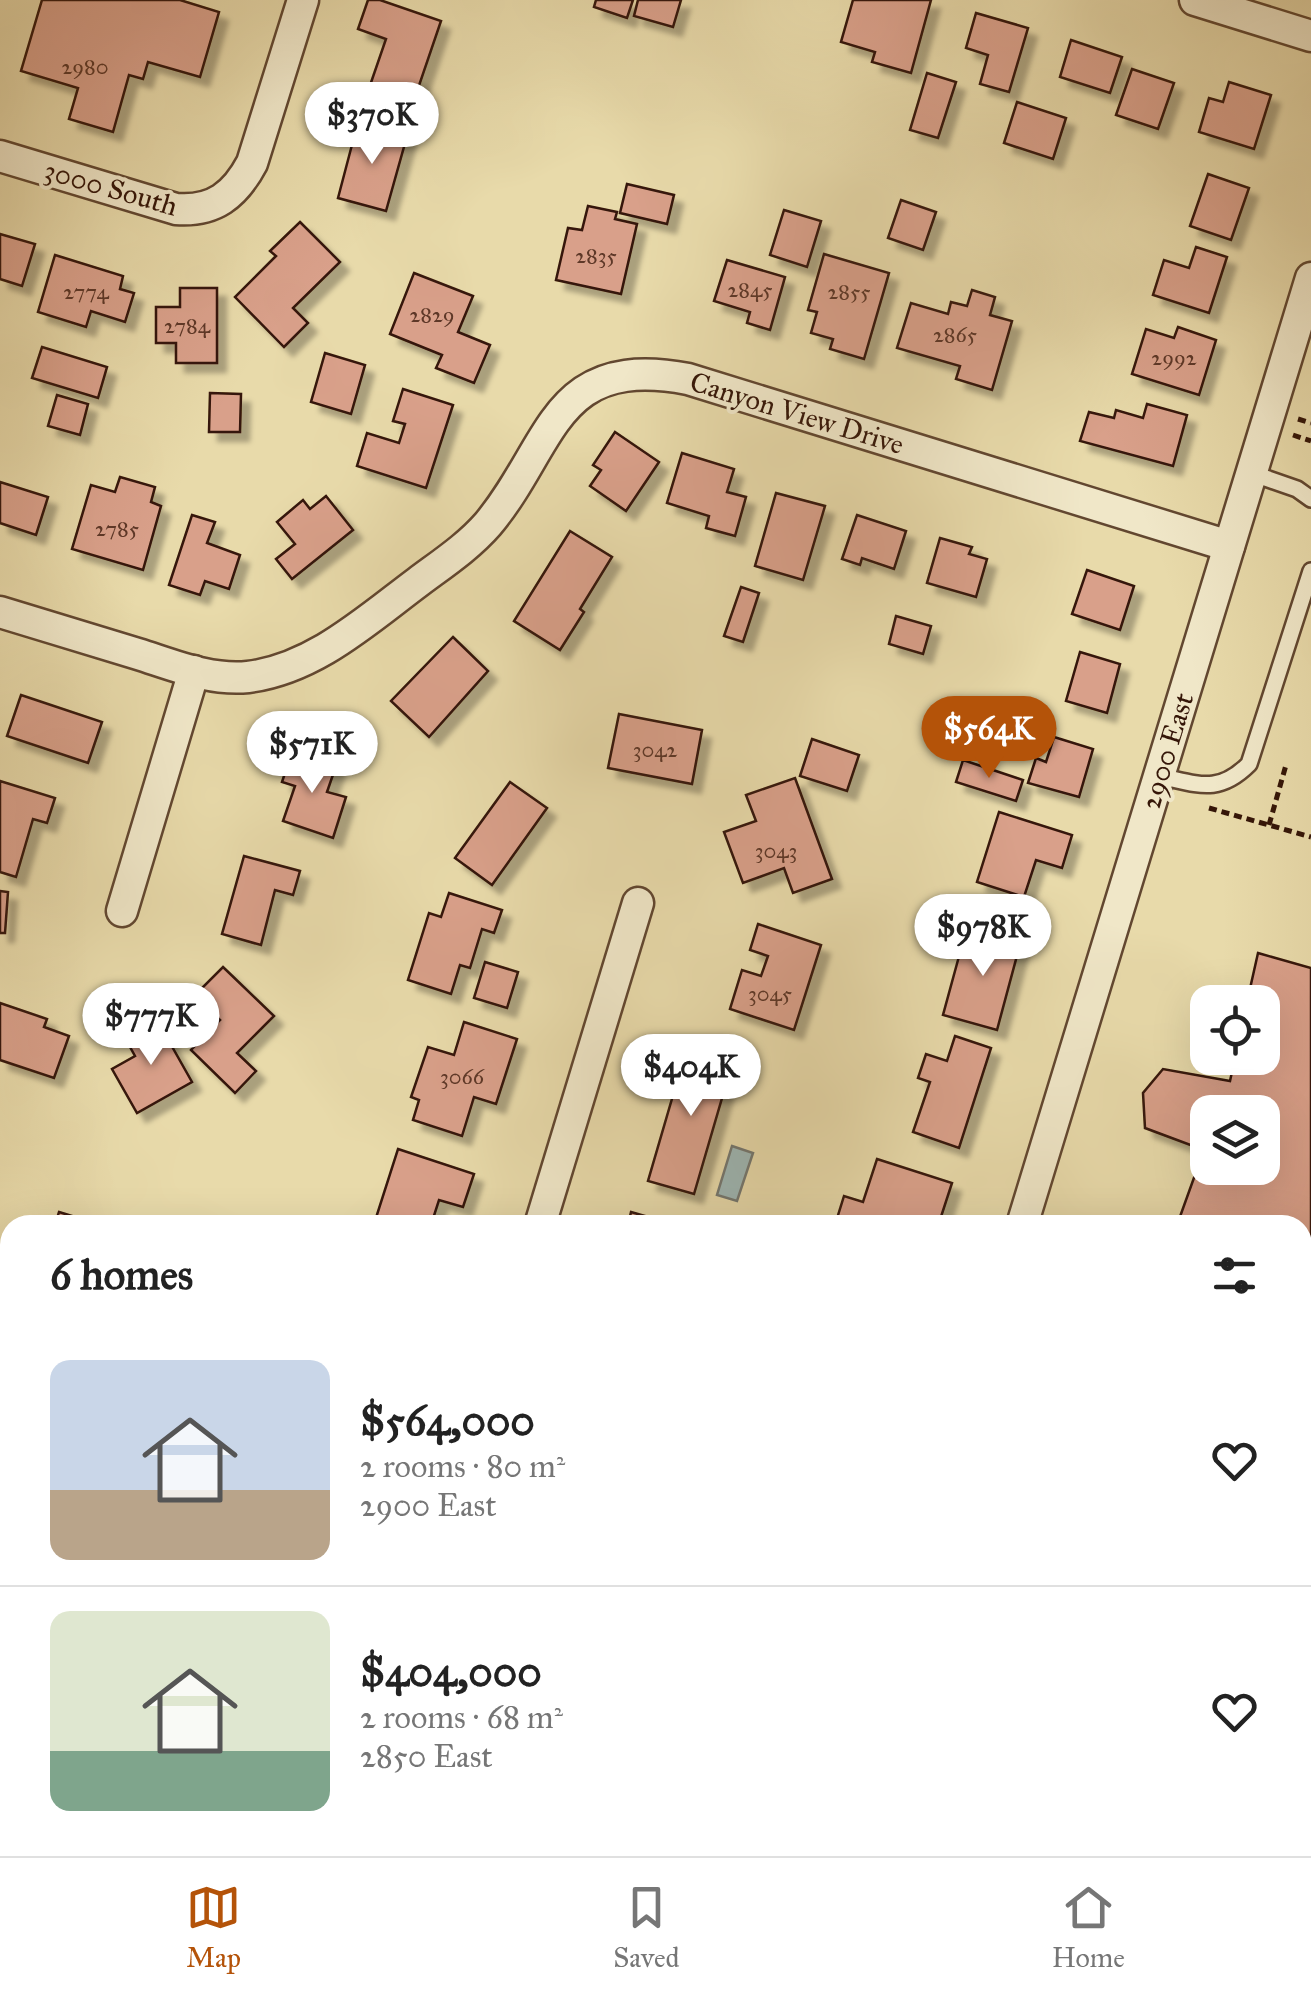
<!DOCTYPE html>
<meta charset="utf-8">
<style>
body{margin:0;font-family:"IM FELL Great Primer",serif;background:#f2f2f2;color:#222;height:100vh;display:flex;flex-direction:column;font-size:38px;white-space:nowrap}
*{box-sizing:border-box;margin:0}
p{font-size:32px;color:#767676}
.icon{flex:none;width:55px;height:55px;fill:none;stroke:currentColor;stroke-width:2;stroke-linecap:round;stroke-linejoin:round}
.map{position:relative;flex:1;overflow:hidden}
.side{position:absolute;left:0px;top:1215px;width:1312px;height:642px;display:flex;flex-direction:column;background:#fff;border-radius:30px 30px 0 0;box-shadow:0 10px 40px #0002}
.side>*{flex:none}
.buttons{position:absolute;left:1190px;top:985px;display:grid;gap:20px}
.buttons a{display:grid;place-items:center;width:90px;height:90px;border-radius:20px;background:#fff;box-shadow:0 10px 40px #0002;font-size:50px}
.price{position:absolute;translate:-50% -85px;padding:0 22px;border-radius:35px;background:#fff;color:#222;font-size:32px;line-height:65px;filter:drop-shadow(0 2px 5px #0008)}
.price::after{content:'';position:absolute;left:50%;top:60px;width:30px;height:22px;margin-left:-15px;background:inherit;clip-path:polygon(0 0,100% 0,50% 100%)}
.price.on{background:#b45309;color:#fff}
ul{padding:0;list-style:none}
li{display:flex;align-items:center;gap:30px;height:250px;padding:0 50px}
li+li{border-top:2px solid #e0e0e0}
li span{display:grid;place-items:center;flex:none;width:280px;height:200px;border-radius:20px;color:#555}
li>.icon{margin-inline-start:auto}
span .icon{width:120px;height:120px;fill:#fffc;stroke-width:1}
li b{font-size:42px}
h2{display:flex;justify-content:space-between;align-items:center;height:120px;padding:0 50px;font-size:42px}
.menu{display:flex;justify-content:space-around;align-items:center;height:140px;border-top:2px solid #e0e0e0;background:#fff;font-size:28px;color:#767676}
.menu a{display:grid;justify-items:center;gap:5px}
.menu .on{color:#b45309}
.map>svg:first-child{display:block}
</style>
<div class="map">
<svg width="1311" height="1856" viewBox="0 0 1311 1856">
<defs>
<filter id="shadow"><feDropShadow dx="9" dy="9" stdDeviation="2.5" flood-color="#0004"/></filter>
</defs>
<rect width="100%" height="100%" fill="#e8daaa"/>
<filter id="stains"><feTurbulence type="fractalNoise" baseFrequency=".002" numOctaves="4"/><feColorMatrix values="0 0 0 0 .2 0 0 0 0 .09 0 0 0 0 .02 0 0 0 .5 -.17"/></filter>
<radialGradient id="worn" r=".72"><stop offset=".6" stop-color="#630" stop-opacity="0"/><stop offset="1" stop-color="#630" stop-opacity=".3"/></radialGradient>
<polygon fill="#b9be87" stroke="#776a48" stroke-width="2.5" points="1303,1439 1311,1442 1311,1856 1199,1856 1173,1848 1302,1848"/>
<polygon fill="#9db7b5" stroke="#737770" stroke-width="2.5" points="732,1146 753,1153 737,1201 717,1195"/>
<g fill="#d9a08a" stroke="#351608" stroke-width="2.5" fill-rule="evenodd" filter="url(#shadow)">
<polygon points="42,0 180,0 219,12 200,77 148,62 143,79 129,75 113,132 69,119 78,88 21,71"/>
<polygon points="368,0 380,0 441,21 409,115 365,100 386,39 358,29"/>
<polygon points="596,0 633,0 627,18 594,7"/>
<polygon points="638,0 681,0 673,27 634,16"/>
<polygon points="853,0 931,0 911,73 872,62 875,52 841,42"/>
<polygon points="976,13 1028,28 1009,92 980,84 988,55 966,48"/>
<polygon points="1071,40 1122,57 1110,93 1060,77"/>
<polygon points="1132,69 1174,83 1158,129 1116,115"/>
<polygon points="927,73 956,82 938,138 910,130"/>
<polygon points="1229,82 1271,95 1254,149 1199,132 1209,98 1223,102"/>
<polygon points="1017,102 1066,118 1053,159 1004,143"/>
<polygon points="358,122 407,136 386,211 338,198"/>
<polygon points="1208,174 1249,188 1231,240 1190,226"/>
<polygon points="627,184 674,195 667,224 620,213"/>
<polygon points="901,200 936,212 923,250 888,238"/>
<polygon points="588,206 617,212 615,219 637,224 621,294 556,280 568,228 582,230"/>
<polygon points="784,210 821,221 807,267 770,255"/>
<polygon points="300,222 340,262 293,308 308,323 284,347 235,297 276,256 270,251"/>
<polygon points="0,234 35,244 22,286 0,279"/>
<polygon points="1196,247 1227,257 1209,313 1153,295 1164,260 1189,268"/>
<polygon points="824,254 889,273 864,359 830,349 833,339 811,333 817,312 808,310"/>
<polygon points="55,255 123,276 120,289 134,293 125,322 91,311 86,327 38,312"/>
<polygon points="727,260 785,277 770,330 747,323 750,312 714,301"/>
<polygon points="414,273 473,296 458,332 490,345 474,383 436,368 442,355 390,334"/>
<polygon points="180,288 217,288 217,363 176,363 176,343 156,343 156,307 180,307"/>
<polygon points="972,290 995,297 990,315 1012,321 992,390 956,379 960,366 897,348 911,303 948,314 951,302 967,306"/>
<polygon points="1178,327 1216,340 1199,395 1132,374 1146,329 1174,338"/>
<polygon points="42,347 107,367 98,398 32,378"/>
<polygon points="325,353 365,365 351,414 311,402"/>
<polygon points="403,389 453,405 426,488 357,466 367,433 399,443 405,424 393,421"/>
<polygon points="210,393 241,394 240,432 209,432"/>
<polygon points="57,395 88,404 80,435 48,426"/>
<polygon points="1147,404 1187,415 1173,466 1080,441 1089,412 1114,418 1116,410 1143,418"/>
<polygon points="615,432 659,462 626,511 590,486 601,470 593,465"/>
<polygon points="682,453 734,469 727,492 746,497 735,536 706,528 709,516 667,503"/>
<polygon points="120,477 155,487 151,502 161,506 143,570 72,549 91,485 115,492"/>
<polygon points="0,482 48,497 36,535 0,523"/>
<polygon points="776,493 825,506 803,580 755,566"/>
<polygon points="326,496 353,530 292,579 276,559 295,544 277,522 303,500 310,509"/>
<polygon points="192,515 215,522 207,543 240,555 229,589 205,581 200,595 169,585"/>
<polygon points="857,515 906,531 894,569 862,558 860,565 842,559"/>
<polygon points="570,531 612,557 580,609 584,612 560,650 514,621"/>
<polygon points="940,538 972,547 969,554 987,559 976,597 927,583"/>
<polygon points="1087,570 1134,586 1120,630 1072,614"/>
<polygon points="741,587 759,593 743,642 724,636"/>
<polygon points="896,616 931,626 923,654 889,644"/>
<polygon points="453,637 488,671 429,737 391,701"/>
<polygon points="1080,652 1120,664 1107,713 1066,701"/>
<polygon points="21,695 102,722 88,763 7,736"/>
<polygon points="619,714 702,730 692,784 608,768"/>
<polygon points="1054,737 1093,749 1079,797 1028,783 1036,758 1046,762"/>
<polygon points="812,739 859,755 847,791 800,776"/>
<polygon points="292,752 336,766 327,792 346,797 333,838 283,821 295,786 282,782"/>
<polygon points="963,760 1023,780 1016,801 956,782"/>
<polygon points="795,778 832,879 793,893 784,868 743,883 724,832 756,821 746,795"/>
<polygon points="0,781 55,798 47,823 33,819 16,877 0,872"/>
<polygon points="510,782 547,808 492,885 455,858"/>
<polygon points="999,812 1072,835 1062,868 1036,860 1024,897 977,882"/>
<polygon points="244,856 300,871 293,895 275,890 261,945 222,934"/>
<polygon points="0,891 8,892 5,933 0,933"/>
<polygon points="449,893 502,910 494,933 482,929 470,968 460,965 451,994 408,980 429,913 441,917"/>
<polygon points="758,924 821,945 794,1030 730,1009 742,970 761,976 768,956 750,950"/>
<polygon points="981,926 1022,937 997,1030 943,1015 961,949 974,953"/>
<path d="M 1258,953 L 1311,968 L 1311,1332 L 1302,1329 L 1302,1225 L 1177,1225 L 1204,1150 L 1145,1128 L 1143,1093 L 1163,1069 L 1230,1081 L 1235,1058 L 1262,1058 L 1262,1002 L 1247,1002 ZM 1208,1112 L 1262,1112 L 1262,1168 L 1208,1168 Z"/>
<polygon points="485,962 518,972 507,1008 474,998"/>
<polygon points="223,967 274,1016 237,1053 256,1071 235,1093 191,1050 220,1020 195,995"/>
<polygon points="0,1003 47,1019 44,1027 69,1036 54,1078 0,1060"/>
<polygon points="157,1020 192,1082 137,1113 112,1069 135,1056 125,1038"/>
<polygon points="464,1022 517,1039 496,1104 474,1097 462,1136 413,1120 419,1100 411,1097 428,1047 454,1055"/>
<polygon points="955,1036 991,1048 959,1148 913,1132 930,1082 918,1078 926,1054 947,1061"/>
<polygon points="688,1044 734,1057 694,1194 648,1181"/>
<polygon points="398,1149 474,1174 463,1207 439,1200 431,1225 374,1224"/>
<polygon points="877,1159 952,1183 939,1223 835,1225 844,1196 863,1202"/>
<polygon points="59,1212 101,1225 55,1225"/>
<polygon points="631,1212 676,1225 628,1225"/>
<polygon points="1,1641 10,1644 10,1715 0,1712 0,1695 6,1676 0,1674"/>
<polygon points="4,1752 10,1753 10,1825 0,1822 0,1766"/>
<polygon points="137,1848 148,1848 167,1853 134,1856"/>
<polygon points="194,1848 253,1848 250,1856 191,1856"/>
<polygon points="479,1848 511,1848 508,1856 477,1856"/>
<polygon points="625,1848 703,1848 731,1856 623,1856"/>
</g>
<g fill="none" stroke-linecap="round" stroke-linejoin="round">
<g stroke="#624730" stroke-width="20">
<g id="service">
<polyline points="1251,473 1297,489 1311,499"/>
<path d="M 1159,776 C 1198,784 1218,795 1249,764 L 1311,571"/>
</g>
</g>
<g stroke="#624730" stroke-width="35">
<g id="minor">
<polyline points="1195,0 1311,36"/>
<path d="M 0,156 L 176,209 C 214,212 235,195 252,163 L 303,0"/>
<path d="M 0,612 C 46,626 92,640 138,654 C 173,665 211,681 248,677 C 314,669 367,620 418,582 C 442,564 468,547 488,524 C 554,445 552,353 688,379 L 1229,546"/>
<polyline points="122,911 194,671"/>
<polyline points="540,1225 638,903"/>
<polyline points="1022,1225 1311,278"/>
<polyline points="0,1348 10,1352"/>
<polyline points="0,1424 10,1391"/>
<polyline points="348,1856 351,1848"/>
<polyline points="829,1856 832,1848"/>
</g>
</g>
<g stroke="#351608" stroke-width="5" stroke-dasharray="8 5" stroke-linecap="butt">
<polyline points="1298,419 1311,423"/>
<polyline points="1293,435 1311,441"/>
<polyline points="1209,808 1311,837"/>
<polyline points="1269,825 1286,765"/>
<polyline points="1302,1441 1311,1444"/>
<polyline points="1302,1725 1311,1716"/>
<polyline points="1302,1814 1311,1817"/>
</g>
<use href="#service" stroke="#f0e7c8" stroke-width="15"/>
<use href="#minor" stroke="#f0e7c8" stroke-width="30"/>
</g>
<g text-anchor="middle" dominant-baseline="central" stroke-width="8" stroke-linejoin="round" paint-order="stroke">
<g font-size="22" fill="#5e3828">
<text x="85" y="66">2980</text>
<text x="596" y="255">2835</text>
<text x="750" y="289">2845</text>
<text x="86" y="291">2774</text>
<text x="849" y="291">2855</text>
<text x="432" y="314">2829</text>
<text x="187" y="325">2784</text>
<text x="955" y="334">2865</text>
<text x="1174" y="357">2992</text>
<text x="117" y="528">2785</text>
<text x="655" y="749">3042</text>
<text x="776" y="850">3043</text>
<text x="770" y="993">3045</text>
<text x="462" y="1076">3066</text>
</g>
<g font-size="28" fill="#351608" stroke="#f0e7c8">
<text transform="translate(111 188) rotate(16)">3000 South</text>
<text transform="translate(797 413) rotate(17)">Canyon View Drive</text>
<text transform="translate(1167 751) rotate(-73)">2900 East</text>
</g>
</g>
<rect width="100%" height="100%" filter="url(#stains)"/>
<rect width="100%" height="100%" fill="url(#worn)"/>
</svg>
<div class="buttons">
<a><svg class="icon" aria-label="locate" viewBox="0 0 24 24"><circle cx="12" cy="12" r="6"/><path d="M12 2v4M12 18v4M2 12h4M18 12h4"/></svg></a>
<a><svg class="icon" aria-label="layers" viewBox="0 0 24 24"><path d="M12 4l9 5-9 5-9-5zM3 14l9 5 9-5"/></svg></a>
</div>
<b class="price" style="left:372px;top:167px">$370K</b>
<b class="price on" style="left:989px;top:781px">$564K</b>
<b class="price" style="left:312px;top:796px">$571K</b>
<b class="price" style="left:983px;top:979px">$978K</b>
<b class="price" style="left:151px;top:1068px">$777K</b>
<b class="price" style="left:691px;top:1119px">$404K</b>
<section class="side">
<h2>6 homes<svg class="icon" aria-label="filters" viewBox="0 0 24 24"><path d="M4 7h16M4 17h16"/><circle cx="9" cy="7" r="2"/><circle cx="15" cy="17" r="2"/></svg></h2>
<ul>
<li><span style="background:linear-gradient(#c9d6e8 65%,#b9a48a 0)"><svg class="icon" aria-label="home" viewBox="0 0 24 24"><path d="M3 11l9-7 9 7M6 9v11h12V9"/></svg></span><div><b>$564,000</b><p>2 rooms · 80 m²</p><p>2900 East</p></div><svg class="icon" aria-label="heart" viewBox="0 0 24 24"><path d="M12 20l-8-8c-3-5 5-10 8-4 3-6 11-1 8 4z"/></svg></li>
<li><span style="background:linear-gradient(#dfe7d0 70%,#7fa58c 0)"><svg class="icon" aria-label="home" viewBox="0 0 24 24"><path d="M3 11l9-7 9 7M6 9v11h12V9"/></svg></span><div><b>$404,000</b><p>2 rooms · 68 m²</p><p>2850 East</p></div><svg class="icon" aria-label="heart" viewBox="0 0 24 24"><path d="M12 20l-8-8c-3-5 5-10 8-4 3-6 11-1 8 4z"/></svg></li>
</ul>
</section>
</div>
<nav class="menu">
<a class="on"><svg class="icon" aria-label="map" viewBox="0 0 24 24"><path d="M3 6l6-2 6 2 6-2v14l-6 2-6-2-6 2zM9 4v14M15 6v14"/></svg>Map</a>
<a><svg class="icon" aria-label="saved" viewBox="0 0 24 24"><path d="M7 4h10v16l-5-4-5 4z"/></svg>Saved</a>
<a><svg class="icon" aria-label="home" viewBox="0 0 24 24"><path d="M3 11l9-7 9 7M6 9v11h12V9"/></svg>Home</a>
</nav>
